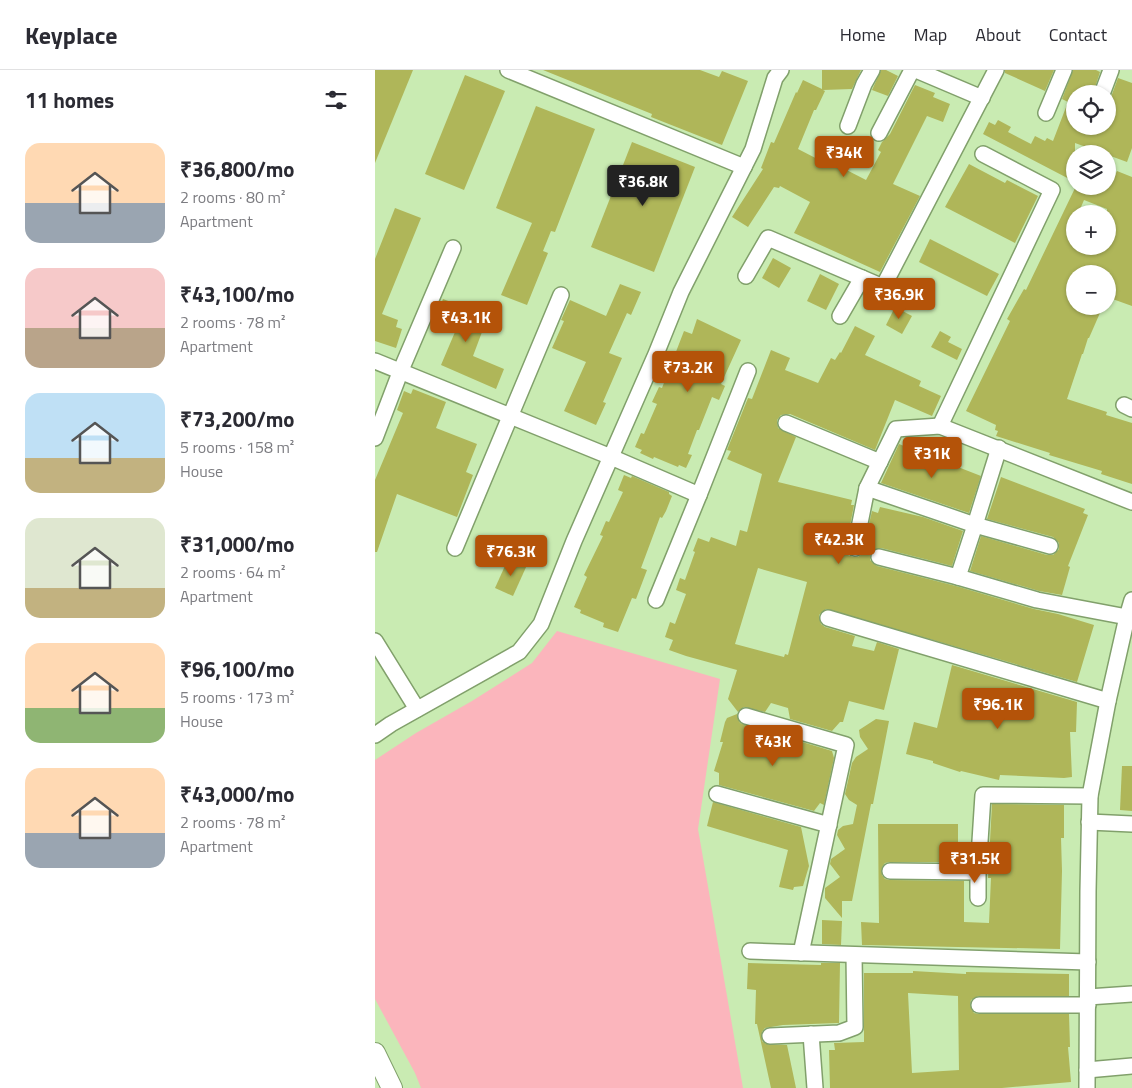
<!DOCTYPE html>
<meta charset="utf-8">
<style>
body{margin:0;font-family:"Titillium Web",sans-serif;background:#f7f7f7;color:#2b2b33;height:100vh;display:flex;flex-direction:column;font-size:19px;white-space:nowrap}
*{box-sizing:border-box;margin:0}
p{font-size:16px;color:#7c7c81}
.icon{flex:none;width:28px;height:28px;fill:none;stroke:currentColor;stroke-width:2;stroke-linecap:round;stroke-linejoin:round}
.map{position:relative;flex:1;overflow:hidden}
.panel{display:flex;flex-direction:column;background:#fff;width:375px}
.panel>*{flex:none}
.buttons{position:absolute;left:691px;top:15px;display:grid;gap:10px}
.buttons a{display:grid;place-items:center;width:50px;height:50px;border-radius:50%;background:#fff;box-shadow:0 1px 4px #0004;font-size:25px}
.price{position:absolute;translate:-50% -42px;padding:0 11px;border-radius:5px;background:#b45309;color:#fff;font-size:16px;line-height:32px;filter:drop-shadow(0 1px 2px #0008)}
.price::after{content:'';position:absolute;left:50%;top:30px;width:15px;height:11px;margin-left:-8px;background:inherit;clip-path:polygon(0 0,100% 0,50% 100%)}
.price.on{background:#222;color:#fff}
ul{padding:0;list-style:none}
li{display:flex;align-items:center;gap:15px;height:125px;padding:0 25px}
li span{display:grid;place-items:center;flex:none;width:140px;height:100px;border-radius:15px;color:#555}
li>.icon{margin-inline-start:auto}
span .icon{width:60px;height:60px;fill:#fffc;stroke-width:1}
li b{font-size:21px}
h2{display:flex;justify-content:space-between;align-items:center;height:60px;padding:0 25px;font-size:21px}
header{display:flex;align-items:center;gap:30px;box-sizing:border-box;height:70px;padding:0 25px;background:#fff;border-bottom:1px solid #e1e1e2}
header strong{font-size:24px}
nav{display:flex;gap:28px;margin-inline-start:auto;font-size:18px}
main{display:flex;flex:1;min-height:0}
.map>svg:first-child{display:block}
</style>
<header>
<strong>Keyplace</strong>
<nav><a>Home</a><a>Map</a><a>About</a><a>Contact</a></nav>
</header>
<main>
<section class="panel">
<h2>11 homes<svg class="icon" aria-label="filters" viewBox="0 0 24 24"><path d="M4 7h16M4 17h16"/><circle cx="9" cy="7" r="2"/><circle cx="15" cy="17" r="2"/></svg></h2>
<ul>
<li><span style="background:linear-gradient(#ffd9b3 60%,#9aa5b1 0)"><svg class="icon" aria-label="home" viewBox="0 0 24 24"><path d="M3 11l9-7 9 7M6 9v11h12V9"/></svg></span><div><b>₹36,800/mo</b><p>2 rooms · 80 m²</p><p>Apartment</p></div></li>
<li><span style="background:linear-gradient(#f6c9c9 60%,#b9a48a 0)"><svg class="icon" aria-label="home" viewBox="0 0 24 24"><path d="M3 11l9-7 9 7M6 9v11h12V9"/></svg></span><div><b>₹43,100/mo</b><p>2 rooms · 78 m²</p><p>Apartment</p></div></li>
<li><span style="background:linear-gradient(#bfe0f5 65%,#c2b280 0)"><svg class="icon" aria-label="home" viewBox="0 0 24 24"><path d="M3 11l9-7 9 7M6 9v11h12V9"/></svg></span><div><b>₹73,200/mo</b><p>5 rooms · 158 m²</p><p>House</p></div></li>
<li><span style="background:linear-gradient(#dfe7d0 70%,#c2b280 0)"><svg class="icon" aria-label="home" viewBox="0 0 24 24"><path d="M3 11l9-7 9 7M6 9v11h12V9"/></svg></span><div><b>₹31,000/mo</b><p>2 rooms · 64 m²</p><p>Apartment</p></div></li>
<li><span style="background:linear-gradient(#ffd9b3 65%,#8fb573 0)"><svg class="icon" aria-label="home" viewBox="0 0 24 24"><path d="M3 11l9-7 9 7M6 9v11h12V9"/></svg></span><div><b>₹96,100/mo</b><p>5 rooms · 173 m²</p><p>House</p></div></li>
<li><span style="background:linear-gradient(#ffd9b3 65%,#9aa5b1 0)"><svg class="icon" aria-label="home" viewBox="0 0 24 24"><path d="M3 11l9-7 9 7M6 9v11h12V9"/></svg></span><div><b>₹43,000/mo</b><p>2 rooms · 78 m²</p><p>Apartment</p></div></li>
</ul>
</section>
<div class="map">
<svg width="757" height="1018" viewBox="0 0 757 1018">
<rect width="100%" height="100%" fill="#c9ebb2"/>
<polygon fill="#fbb5bc" points="182,561 345,609 323,759 368,1018 46,1018 40,1003 0,929 0,690 41,663 97,631 157,593"/>
<g fill="#afb659" fill-rule="evenodd">
<polygon points="0,0 38,0 0,93"/>
<polygon points="168,0 325,0 344,7 347,1 373,11 347,75 276,47 277,44"/>
<polygon points="447,0 486,0 477,19 448,20 450,21 441,40 439,40 423,79 456,96 458,93 491,110 506,82 503,80 507,72 515,64 540,15 560,23 558,27 575,34 568,52 552,46 518,114 545,126 505,202 419,163 435,132 405,116 404,118 399,117 373,157 357,147 388,99 386,98 396,72 399,73 421,22 422,23 428,10 447,19"/>
<polygon points="506,0 511,0 523,6 513,26 497,20"/>
<polygon points="630,0 679,0 670,21 630,3"/>
<polygon points="698,0 721,0 725,2 718,24 700,24 700,56 732,56 732,32 736,27 743,8 757,13 757,78 752,92 700,73 700,112 608,64 614,52 620,55 623,50 636,57 633,62 656,74 660,66 670,71 672,68 678,71 693,32 687,29"/>
<polygon points="90,5 130,21 89,120 50,104"/>
<polygon points="161,36 220,59 180,162 176,161 168,181 173,183 152,235 126,225 157,153 121,138"/>
<polygon points="257,72 320,97 279,202 216,177"/>
<polygon points="594,94 630,113 632,110 663,126 640,173 570,137"/>
<path d="M 742,101 L 757,107 L 757,236 L 732,227 L 732,204 L 700,204 L 700,236 L 728,236 L 714,268 L 713,268 L 708,284 L 707,284 L 692,329 L 732,342 L 731,345 L 757,353 L 757,414 L 726,404 L 727,401 L 674,385 L 675,383 L 621,366 L 623,361 L 620,360 L 621,355 L 591,341 L 635,251 L 632,249 L 649,219 L 651,220 L 701,116 L 735,116 ZM 709,130 L 732,139 L 732,176 L 700,176 L 700,144 L 703,144 Z"/>
<polygon points="20,138 46,148 7,244 23,250 21,257 27,259 21,278 0,271 0,189"/>
<polygon points="555,169 624,204 612,226 544,192"/>
<polygon points="398,188 416,198 404,218 387,208"/>
<polygon points="445,204 464,214 451,240 432,231"/>
<polygon points="245,214 266,222 256,245 252,243 234,283 247,288 228,332 231,333 221,355 189,341 211,292 177,278 189,251 186,250 195,230 231,246"/>
<polygon points="68,229 113,246 98,286 129,299 121,319 66,295 80,262 58,254"/>
<polygon points="520,237 537,246 527,264 511,255"/>
<polygon points="322,249 366,270 346,314 350,316 344,330 337,327 324,360 322,360 313,384 317,385 311,398 304,395 303,397 279,387 278,389 265,383 267,380 260,377 266,363 269,364 282,334 277,332 284,317 287,318 309,261 317,264"/>
<path d="M 480,256 L 500,266 L 490,285 L 546,311 L 544,316 L 566,326 L 557,346 L 520,330 L 500,380 L 415,344 L 406,345 L 402,350 L 403,358 L 421,367 L 403,412 L 477,430 L 476,435 L 479,435 L 471,477 L 473,485 L 478,487 L 483,487 L 487,484 L 497,441 L 503,443 L 505,437 L 548,447 L 588,461 L 577,496 L 506,478 L 497,481 L 495,485 L 495,490 L 502,496 L 581,516 L 659,539 L 683,544 L 719,555 L 702,612 L 451,539 L 444,545 L 446,554 L 450,557 L 480,566 L 477,576 L 499,581 L 502,572 L 524,579 L 509,640 L 474,631 L 468,652 L 465,652 L 457,661 L 415,649 L 413,638 L 396,633 L 390,642 L 369,637 L 363,642 L 353,629 L 362,600 L 311,586 L 294,580 L 298,570 L 290,567 L 295,552 L 300,554 L 311,524 L 301,520 L 305,508 L 310,510 L 320,482 L 318,481 L 323,468 L 334,472 L 336,467 L 361,476 L 365,460 L 372,462 L 387,404 L 352,389 L 356,381 L 352,380 L 373,328 L 377,329 L 396,280 L 415,288 L 410,300 L 443,313 L 456,288 L 460,290 L 465,282 L 466,283 ZM 383,498 L 432,512 L 413,585 L 410,584 L 409,587 L 360,574 Z"/>
<polygon points="565,261 576,267 573,272 587,279 582,290 556,277"/>
<polygon points="38,319 71,332 61,358 102,374 91,402 98,405 82,447 22,424 2,482 0,482 0,410 28,343 22,340 29,321 36,324"/>
<polygon points="524,374 606,406 594,443 506,413"/>
<polygon points="249,405 256,408 257,406 294,422 294,424 297,426 291,441 287,448 285,447 266,498 272,500 261,529 257,528 243,562 228,557 229,553 205,543 206,540 199,537 212,507 209,505 228,466 225,465 231,451 234,452 248,422 243,420"/>
<polygon points="626,407 710,439 708,443 713,445 693,496 695,497 687,525 664,521 595,501 606,466 672,485 678,485 684,479 684,473 678,467 612,449"/>
<polygon points="134,487 152,495 138,526 120,518"/>
<polygon points="577,595 702,632 701,662 695,662 697,707 689,708 625,705 624,710 586,701 585,702 558,693 558,691 531,684 539,652 562,658"/>
<polygon points="362,644 365,653 390,661 390,670 408,674 414,668 457,681 459,688 449,735 445,733 439,741 344,715 344,703 339,701 348,672 345,672 350,652 352,648"/>
<polygon points="501,649 514,651 498,734 496,734 477,831 467,831 467,848 450,828 450,818 465,807 455,794 456,789 470,779 462,765 463,760 468,756 478,754 482,735 474,730 470,724 477,693 481,687 493,679 485,667 484,660"/>
<polygon points="747,696 757,696 757,741 745,740"/>
<polygon points="338,732 426,757 434,796 428,816 419,817 418,820 404,817 413,780 332,756"/>
<polygon points="617,734 689,735 689,768 686,768 687,801 685,879 487,875 486,852 504,853 503,754 583,754 583,792 515,792 510,793 507,797 507,805 510,809 515,810 589,811 589,852 614,853 616,808 613,808"/>
<polygon points="447,850 467,851 466,875 447,874"/>
<polygon points="373,893 446,895 446,893 465,893 464,953 408,955 390,958 387,962 387,971 391,974 412,975 421,1018 396,1018 382,954 380,954 381,920 372,919"/>
<path d="M 538,901 L 591,904 L 591,902 L 694,904 L 694,926 L 604,926 L 596,930 L 595,935 L 599,943 L 604,944 L 694,944 L 695,977 L 693,977 L 696,1012 L 627,1018 L 455,1018 L 454,980 L 460,980 L 459,973 L 489,972 L 489,903 L 538,903 ZM 533,923 L 583,926 L 584,1000 L 537,1003 Z"/>
</g>
<g fill="none" stroke-linecap="round" stroke-linejoin="round">
<g stroke="#81a06b" stroke-width="18">
<g id="minor">
<polyline points="133,0 369,97"/>
<polyline points="541,0 607,28"/>
<polyline points="727,24 736,0"/>
<polyline points="671,43 689,0"/>
<polyline points="473,56 489,14 497,0"/>
<polyline points="504,63 537,0"/>
<polyline points="371,206 393,168 508,217 621,0"/>
<polyline points="465,246 487,208"/>
<polyline points="0,291 236,387 324,425 373,301"/>
<polyline points="749,335 757,339"/>
<polyline points="411,353 505,392"/>
<polyline points="565,356 677,120 608,84"/>
<polyline points="0,368 26,300 78,178"/>
<polyline points="492,418 600,455 624,378"/>
<polyline points="675,476 600,455 583,507 662,530 752,547"/>
<polyline points="80,478 186,225"/>
<polyline points="480,478 492,418 521,359 565,356 757,432"/>
<polyline points="504,487 583,507"/>
<polyline points="281,530 324,425"/>
<polyline points="453,548 733,631"/>
<polyline points="0,571 42,639"/>
<polyline points="371,646 471,675 426,883"/>
<polyline points="0,665 16,654 144,582 166,554 199,471 281,284 306,222 378,79 400,8 406,0"/>
<polyline points="342,724 454,755"/>
<polyline points="714,752 757,754"/>
<polyline points="515,801 603,802"/>
<polyline points="603,828 603,802 608,725 715,726"/>
<polyline points="375,881 713,892"/>
<polyline points="713,927 757,924"/>
<polyline points="604,935 713,935"/>
<polyline points="436,964 440,1018"/>
<polyline points="395,966 464,963 480,957 479,885"/>
<polyline points="712,1000 757,996"/>
<polyline points="712,1018 713,821 715,726 733,631 752,547 757,530"/>
</g>
</g>
<g stroke="#81a06b" stroke-width="22">
<polyline id="tertiary" points="0,983 17,1018"/>
</g>
<use href="#minor" stroke="#fff" stroke-width="15"/>
<use href="#tertiary" stroke="#fff" stroke-width="20"/>
</g>
</svg>
<div class="buttons">
<a><svg class="icon" aria-label="locate" viewBox="0 0 24 24"><circle cx="12" cy="12" r="6"/><path d="M12 2v4M12 18v4M2 12h4M18 12h4"/></svg></a>
<a><svg class="icon" aria-label="layers" viewBox="0 0 24 24"><path d="M12 4l9 5-9 5-9-5zM3 14l9 5 9-5"/></svg></a>
<a>+</a>
<a>−</a>
</div>
<b class="price" style="left:469px;top:108px">₹34K</b>
<b class="price on" style="left:268px;top:137px">₹36.8K</b>
<b class="price" style="left:524px;top:250px">₹36.9K</b>
<b class="price" style="left:91px;top:273px">₹43.1K</b>
<b class="price" style="left:313px;top:323px">₹73.2K</b>
<b class="price" style="left:557px;top:409px">₹31K</b>
<b class="price" style="left:464px;top:495px">₹42.3K</b>
<b class="price" style="left:136px;top:507px">₹76.3K</b>
<b class="price" style="left:623px;top:660px">₹96.1K</b>
<b class="price" style="left:398px;top:697px">₹43K</b>
<b class="price" style="left:600px;top:814px">₹31.5K</b>
</div>
</main>
